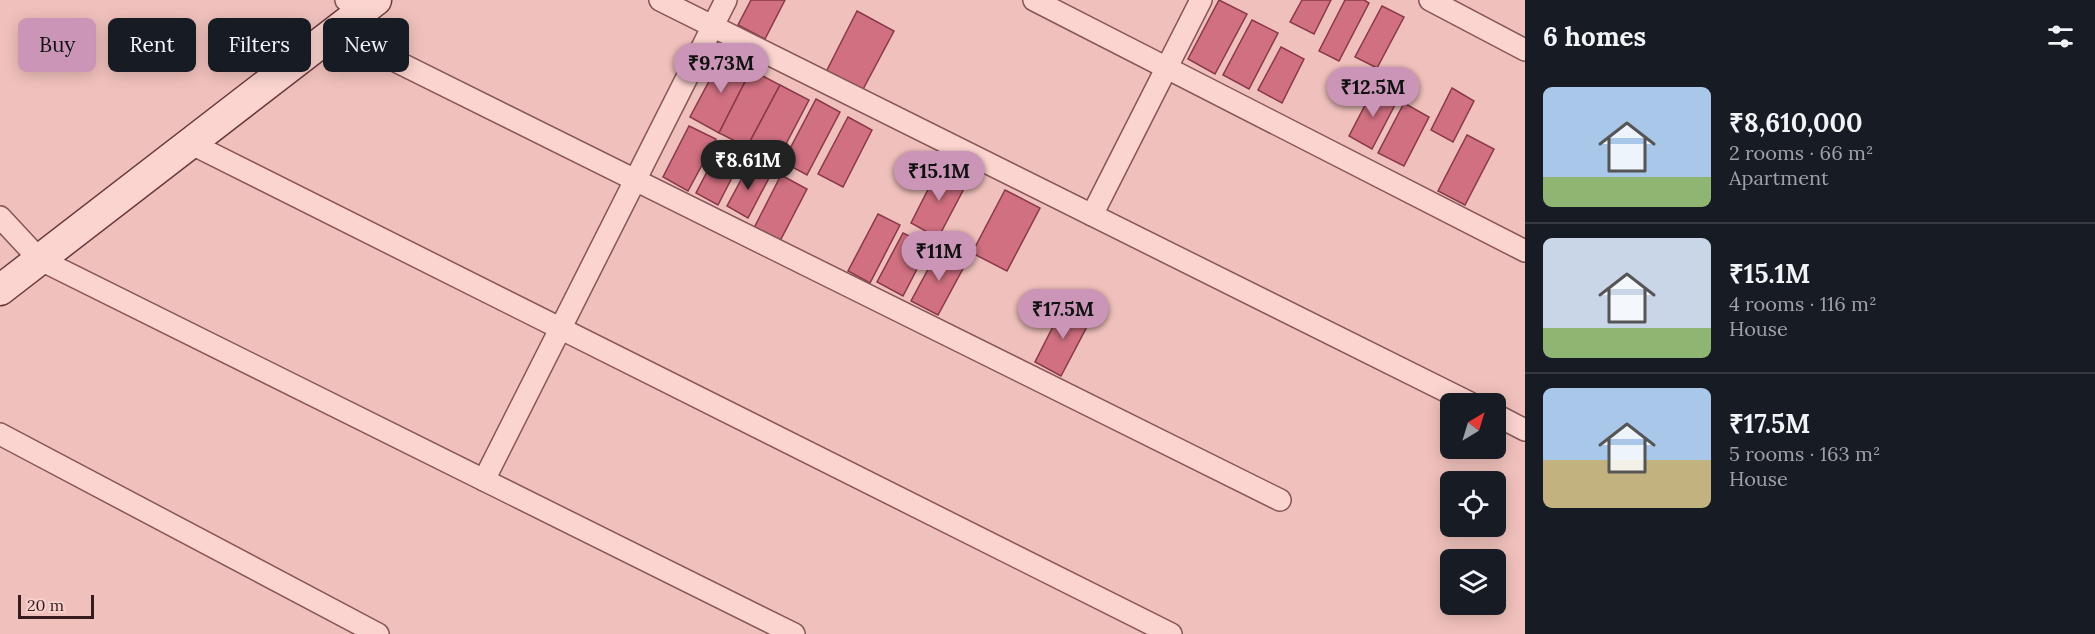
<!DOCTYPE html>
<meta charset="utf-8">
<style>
body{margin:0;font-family:Lora,serif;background:#20242c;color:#f1f3f6;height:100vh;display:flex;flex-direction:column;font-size:22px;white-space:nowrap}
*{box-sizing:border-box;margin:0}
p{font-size:20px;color:#9ea1a6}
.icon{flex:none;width:33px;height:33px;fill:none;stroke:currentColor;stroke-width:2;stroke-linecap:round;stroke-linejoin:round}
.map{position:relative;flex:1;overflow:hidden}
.details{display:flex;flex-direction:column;background:#171b24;width:570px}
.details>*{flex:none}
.top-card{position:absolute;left:18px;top:18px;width:570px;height:54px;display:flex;gap:12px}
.needle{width:39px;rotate:38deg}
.buttons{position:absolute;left:1440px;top:393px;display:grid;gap:12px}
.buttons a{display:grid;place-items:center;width:66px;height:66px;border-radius:9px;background:#171b24;box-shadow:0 3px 15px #0003;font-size:30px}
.scale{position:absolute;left:18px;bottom:15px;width:76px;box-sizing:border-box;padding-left:6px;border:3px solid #361b1e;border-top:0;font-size:16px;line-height:21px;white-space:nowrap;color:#361b1e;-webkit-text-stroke:4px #f7d1cc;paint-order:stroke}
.price{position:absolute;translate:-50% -51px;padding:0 14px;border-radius:21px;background:#ca95b7;color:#111;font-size:20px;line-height:39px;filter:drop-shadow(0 2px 3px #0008)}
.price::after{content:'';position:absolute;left:50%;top:36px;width:18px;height:14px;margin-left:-9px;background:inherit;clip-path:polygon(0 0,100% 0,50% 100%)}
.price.active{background:#222;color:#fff}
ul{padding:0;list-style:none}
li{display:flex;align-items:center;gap:18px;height:150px;padding:0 18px}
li+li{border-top:2px solid #363941}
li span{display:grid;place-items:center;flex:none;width:168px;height:120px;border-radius:9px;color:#555}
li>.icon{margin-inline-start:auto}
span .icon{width:72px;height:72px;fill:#fffc;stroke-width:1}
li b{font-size:26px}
h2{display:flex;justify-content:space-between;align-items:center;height:72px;padding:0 18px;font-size:26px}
.chip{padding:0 21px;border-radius:9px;background:#171b24;box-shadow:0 3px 15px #0003;font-size:21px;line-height:54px}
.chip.active{background:#ca95b7;color:#111}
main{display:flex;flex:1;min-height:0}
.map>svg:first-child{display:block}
</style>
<main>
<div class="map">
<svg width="1525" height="634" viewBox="0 0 1525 634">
<rect width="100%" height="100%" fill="#f0c1bc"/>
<g fill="#d07081" stroke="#893949" stroke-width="1.5">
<polygon points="751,0 785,0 765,39 738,25"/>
<polygon points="1219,0 1247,14 1215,74 1188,59"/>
<polygon points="1302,0 1331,0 1314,34 1290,22"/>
<polygon points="1345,0 1364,0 1369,3 1339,61 1319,51"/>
<polygon points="1382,6 1404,17 1377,68 1355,57"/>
<polygon points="857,11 894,31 861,93 825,74"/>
<polygon points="1252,20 1278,33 1249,89 1223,75"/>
<polygon points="1281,47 1304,59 1282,103 1258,90"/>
<polygon points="723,55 751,70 719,133 690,117"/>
<polygon points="751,70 780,85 747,147 719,133"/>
<polygon points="780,85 809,100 776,163 747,147"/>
<polygon points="1374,88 1397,101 1372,149 1349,136"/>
<polygon points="1452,88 1474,101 1453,142 1431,130"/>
<polygon points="816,99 840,112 807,175 783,162"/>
<polygon points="1404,103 1429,117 1404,166 1378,153"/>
<polygon points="848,117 872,130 843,187 818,174"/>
<polygon points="689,126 716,139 688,191 663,177"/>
<polygon points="1467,135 1494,149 1465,205 1438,191"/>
<polygon points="720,147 742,158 718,205 696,193"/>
<polygon points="749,165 770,176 748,218 727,206"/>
<polygon points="940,166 968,181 938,238 911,223"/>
<polygon points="781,175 807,189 780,241 754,228"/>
<polygon points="1005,190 1040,208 1007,271 972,253"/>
<polygon points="878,214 900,225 870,283 848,271"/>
<polygon points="903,233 929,246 903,296 877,282"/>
<polygon points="939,249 966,263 938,315 911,301"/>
<polygon points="1064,305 1091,319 1061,376 1035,362"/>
</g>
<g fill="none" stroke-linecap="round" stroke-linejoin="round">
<g stroke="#885558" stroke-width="24">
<g id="street">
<polyline points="346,0 360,12"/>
<polyline points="660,0 1472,404"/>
<polyline points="1034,0 1525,251"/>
<polyline points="1430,0 1525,50"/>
<polyline points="335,31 1280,500"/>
<polyline points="190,143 1171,634"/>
<polyline points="1092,215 1201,0"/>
<polyline points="0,217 39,259 794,634"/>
<polyline points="1496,415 1525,430"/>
<polyline points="0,434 378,634"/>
<polyline points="484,480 726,0"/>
</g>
</g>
<g stroke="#6a383d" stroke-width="33">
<polyline id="secondary" points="0,290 376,0"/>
</g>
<use href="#street" stroke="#fbd4cf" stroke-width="21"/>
<use href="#secondary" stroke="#fbd4cf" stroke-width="30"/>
</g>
</svg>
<div class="buttons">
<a><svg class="needle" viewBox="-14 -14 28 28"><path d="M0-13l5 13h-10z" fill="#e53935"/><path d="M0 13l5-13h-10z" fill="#9ea1a6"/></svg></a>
<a><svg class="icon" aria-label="locate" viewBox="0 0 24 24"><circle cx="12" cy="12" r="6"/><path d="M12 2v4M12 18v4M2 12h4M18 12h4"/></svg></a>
<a><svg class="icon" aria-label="layers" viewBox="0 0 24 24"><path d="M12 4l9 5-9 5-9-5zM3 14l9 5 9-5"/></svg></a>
</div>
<div class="scale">20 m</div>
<b class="price" style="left:721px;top:94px">₹9.73M</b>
<b class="price" style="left:1373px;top:118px">₹12.5M</b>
<b class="price active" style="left:748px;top:191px">₹8.61M</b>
<b class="price" style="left:939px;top:202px">₹15.1M</b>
<b class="price" style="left:939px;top:282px">₹11M</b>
<b class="price" style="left:1063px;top:340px">₹17.5M</b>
<div class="top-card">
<a class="chip active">Buy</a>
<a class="chip">Rent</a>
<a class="chip">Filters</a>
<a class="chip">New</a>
</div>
</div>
<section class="details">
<h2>6 homes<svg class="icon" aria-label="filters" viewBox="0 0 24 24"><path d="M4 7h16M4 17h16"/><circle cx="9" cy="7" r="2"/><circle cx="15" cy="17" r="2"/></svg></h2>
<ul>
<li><span style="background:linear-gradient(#a9c7e8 75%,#8fb573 0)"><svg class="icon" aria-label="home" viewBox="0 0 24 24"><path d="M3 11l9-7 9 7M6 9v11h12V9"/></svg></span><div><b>₹8,610,000</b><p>2 rooms · 66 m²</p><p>Apartment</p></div></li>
<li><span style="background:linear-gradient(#c9d6e8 75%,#8fb573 0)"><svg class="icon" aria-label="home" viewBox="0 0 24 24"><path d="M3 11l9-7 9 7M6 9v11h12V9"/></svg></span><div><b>₹15.1M</b><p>4 rooms · 116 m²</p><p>House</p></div></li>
<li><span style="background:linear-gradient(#a9c7e8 60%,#c2b280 0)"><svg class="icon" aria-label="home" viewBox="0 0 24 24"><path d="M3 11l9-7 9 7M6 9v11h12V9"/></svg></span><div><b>₹17.5M</b><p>5 rooms · 163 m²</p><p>House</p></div></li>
</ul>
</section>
</main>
